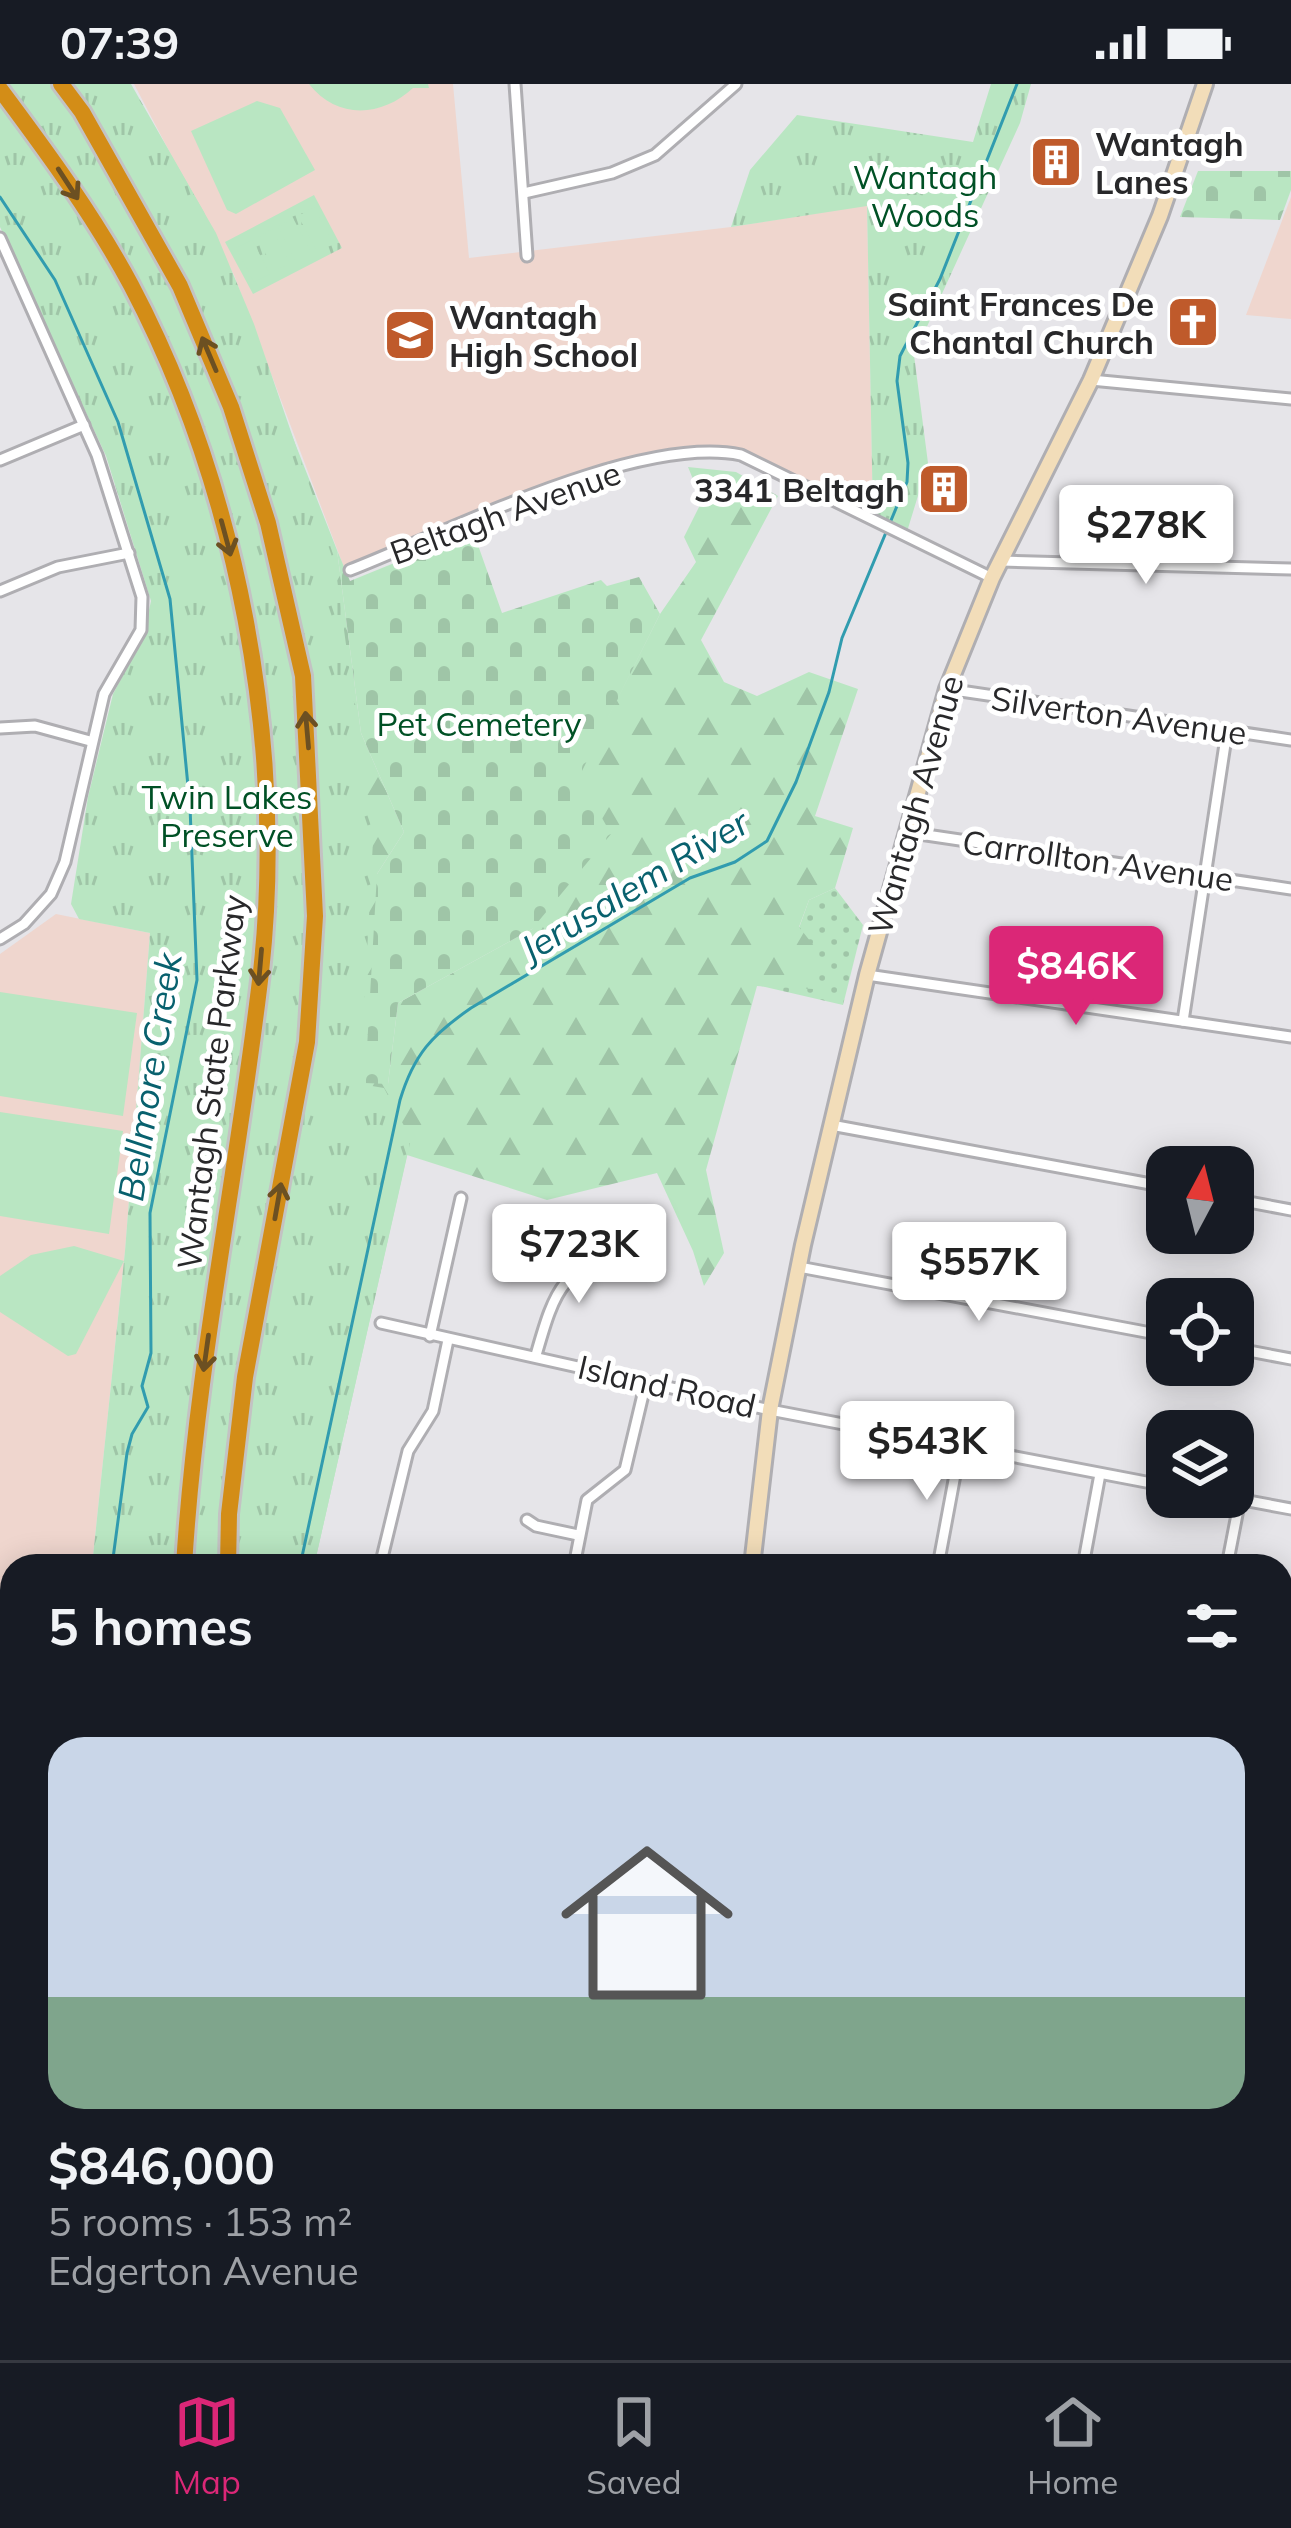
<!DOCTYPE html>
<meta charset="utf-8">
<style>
body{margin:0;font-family:Mulish,sans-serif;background:#20242c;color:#f1f3f6;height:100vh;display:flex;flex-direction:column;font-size:45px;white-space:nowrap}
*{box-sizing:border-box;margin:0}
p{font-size:39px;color:#9ea1a6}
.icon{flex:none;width:66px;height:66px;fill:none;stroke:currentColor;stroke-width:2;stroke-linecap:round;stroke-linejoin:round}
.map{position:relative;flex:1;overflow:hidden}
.drawer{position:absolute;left:0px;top:1470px;width:1293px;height:807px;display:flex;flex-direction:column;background:#171b24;border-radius:36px 36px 0 0;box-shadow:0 6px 30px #0003}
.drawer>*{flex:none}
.needle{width:78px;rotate:7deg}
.tools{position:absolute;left:1146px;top:1062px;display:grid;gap:24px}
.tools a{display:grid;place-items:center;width:108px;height:108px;border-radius:24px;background:#171b24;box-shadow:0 6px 30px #0003;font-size:60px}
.price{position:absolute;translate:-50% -102px;padding:0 27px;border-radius:12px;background:#fff;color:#222;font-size:39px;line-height:78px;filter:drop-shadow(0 3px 6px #0008)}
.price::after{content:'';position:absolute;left:50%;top:72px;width:36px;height:27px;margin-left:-18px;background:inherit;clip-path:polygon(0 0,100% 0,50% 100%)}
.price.selected{background:#db2777;color:#fff}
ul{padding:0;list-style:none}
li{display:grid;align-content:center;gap:24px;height:636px;padding:0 48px}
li+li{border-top:3px solid #363941}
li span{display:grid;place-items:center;height:372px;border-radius:36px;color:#555}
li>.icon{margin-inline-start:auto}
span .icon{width:216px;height:216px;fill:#fffc;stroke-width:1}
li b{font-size:51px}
h2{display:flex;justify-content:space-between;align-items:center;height:144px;padding:0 48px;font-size:51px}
.status{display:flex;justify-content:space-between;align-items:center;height:84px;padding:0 60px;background:#171b24;direction:ltr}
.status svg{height:33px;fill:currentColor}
.menu{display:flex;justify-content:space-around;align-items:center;height:168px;border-top:3px solid #363941;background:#171b24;font-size:33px;color:#9ea1a6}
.menu a{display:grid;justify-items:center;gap:6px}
.menu .selected{color:#db2777}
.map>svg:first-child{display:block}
</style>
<div class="status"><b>07:39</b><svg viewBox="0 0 49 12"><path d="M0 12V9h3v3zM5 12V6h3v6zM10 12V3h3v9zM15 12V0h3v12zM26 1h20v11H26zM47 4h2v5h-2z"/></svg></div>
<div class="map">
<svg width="1291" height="2276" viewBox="0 0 1291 2276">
<defs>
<pattern id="grass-dots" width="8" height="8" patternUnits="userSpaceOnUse" patternTransform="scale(3)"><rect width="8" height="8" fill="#b9e6c2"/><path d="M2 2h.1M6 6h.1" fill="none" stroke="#9fc5a7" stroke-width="1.8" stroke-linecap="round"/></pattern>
<pattern id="forest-firs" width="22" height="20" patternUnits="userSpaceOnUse" patternTransform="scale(3)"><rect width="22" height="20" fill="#b9e6c2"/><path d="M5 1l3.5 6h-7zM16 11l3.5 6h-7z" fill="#9fc5a7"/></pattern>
<pattern id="cemetery-stones" width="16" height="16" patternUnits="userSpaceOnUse" patternTransform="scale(3)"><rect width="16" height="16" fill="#b9e6c2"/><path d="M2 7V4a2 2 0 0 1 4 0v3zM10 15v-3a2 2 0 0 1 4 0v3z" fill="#9fc5a7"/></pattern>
<pattern id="park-tufts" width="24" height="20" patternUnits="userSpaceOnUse" patternTransform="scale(3)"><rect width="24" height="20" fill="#b9e6c2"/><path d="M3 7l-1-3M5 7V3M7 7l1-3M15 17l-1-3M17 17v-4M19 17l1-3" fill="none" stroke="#9fc5a7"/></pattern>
<pattern id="water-rules" width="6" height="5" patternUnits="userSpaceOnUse" patternTransform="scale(3)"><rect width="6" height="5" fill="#319caf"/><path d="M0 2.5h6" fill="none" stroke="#2a7f8f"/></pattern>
</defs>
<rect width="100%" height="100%" fill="#e6e5e9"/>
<g fill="#efd6ce">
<polygon points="134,0 453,0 469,174 731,143 867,121 873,435 745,373 717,366 603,386 346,489 234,191"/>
<polygon points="1291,113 1291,235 1246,231"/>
<polygon points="56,830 150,849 125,1167 92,1482 12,1482 12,1506 0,1505 0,870"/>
<polygon points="1281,2097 1291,2097 1291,2276 1114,2276 1116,2265 1281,2265"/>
</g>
<polygon fill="url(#grass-dots)" points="835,804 863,841 843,921 757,901 799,844 809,816"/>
<polygon fill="url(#forest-firs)" points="84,0 131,0 204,128 337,466 361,649 404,748 377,790 388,1000 398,919 532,845 578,693 660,530 696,478 684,453 702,417 688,383 736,388 778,412 701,556 724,598 757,612 809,588 858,605 815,732 853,744 835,804 809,816 799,843 818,867 813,905 757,902 706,1086 724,1169 704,1202 693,1167 657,1089 547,1116 407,1071 314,1482 270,1268"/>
<g fill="url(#cemetery-stones)">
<polygon points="1198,87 1291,87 1291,106 1280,136 1180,133"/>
<polygon points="473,447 502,529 601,496 607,502 639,493 660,530 579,693 611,750 532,845 398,919 388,1000 365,999 377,790 404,748 361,649 337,466 350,497"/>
</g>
<g fill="url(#park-tufts)">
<polygon points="0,0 130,0 216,149 254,240 334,473 373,757 360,1000 384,1004 411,1055 314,1482 92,1482 125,1167 150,849 79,835 71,820 88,713 113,610 143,553 151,517 106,372 0,143"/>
<polygon points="991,0 1031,0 1020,39 914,271 928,379 906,451 873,435 867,122 731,143 750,86 797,31 973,58"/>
<polygon points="314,111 342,164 253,210 225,158"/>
<polygon points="0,1505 12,1506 12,2265 485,2265 480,2276 0,2276"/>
</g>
<g fill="#b9e6c2">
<path d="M 309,0 L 428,0 L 429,4 L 413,4 C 382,33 337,36 309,0 Z"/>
<polygon points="257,17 280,24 315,86 236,130 227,126 191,47"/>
<polygon points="314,123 332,157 316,165 298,132"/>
<polygon points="293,134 311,168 295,176 278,143"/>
<polygon points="272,145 290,179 275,187 257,154"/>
<polygon points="252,156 270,190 254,198 236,164"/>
<polygon points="0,908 137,929 123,1032 0,1012"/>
<polygon points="0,1028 123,1047 109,1150 0,1132"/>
<polygon points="74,1162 124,1177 76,1270 68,1272 0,1228 0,1192 31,1171"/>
</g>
<polygon fill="url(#water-rules)" points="12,1815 12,2265 201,2265 201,2276 0,2276 0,1857"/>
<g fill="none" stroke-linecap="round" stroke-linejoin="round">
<g stroke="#319caf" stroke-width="3">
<polyline points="0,113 55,196 118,338 170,515 190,723 197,896 150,1129 151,1269 142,1302 148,1323 132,1350 127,1369 112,1482"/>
<path d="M 300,1482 L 400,1016 C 414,970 432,951 471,924 L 690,794 L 735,778 L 767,757 L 796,698 L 829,608 L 842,554 L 907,398 L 908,379 L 897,297 L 900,272 L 940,195 L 1017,0"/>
<polyline points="0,1618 12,1614"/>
</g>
<g stroke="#afaeb2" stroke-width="15">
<g id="minor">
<polyline points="515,0 527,172"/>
<polyline points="524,109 612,89 655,71 736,0"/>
<polyline points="0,154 97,371 142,513 141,546 104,610 65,778 51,810 24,840 0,855"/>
<polyline points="1091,296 1291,315"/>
<polyline points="0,376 84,341"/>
<polyline points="1002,477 1291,485"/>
<path d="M 350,486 C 450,447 639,350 741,371 L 992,494"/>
<polyline points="0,507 58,483 129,469"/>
<polyline points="947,605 1291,656"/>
<polyline points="0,644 35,642 90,657"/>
<polyline points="906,748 1291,805"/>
<polyline points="867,891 1291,953"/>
<polyline points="1183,937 1227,647"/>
<polyline points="831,1041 1167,1103"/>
<polyline points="1233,1115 1291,1126"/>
<polyline points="799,1183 1167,1252"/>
<polyline points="381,1239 770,1326 1167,1402"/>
<polyline points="430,1252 461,1114"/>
<polyline points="1233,1264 1291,1275"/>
<path d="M 536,1271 C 552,1216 563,1169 631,1180"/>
<polyline points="1227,1413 1291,1425"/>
<polyline points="527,1436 536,1442 578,1451"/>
<polyline points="380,1482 408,1367 433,1327 448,1256"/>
<polyline points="574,1482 587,1416 625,1386 646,1298"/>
<polyline points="938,1482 960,1364"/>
<polyline points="1083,1482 1100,1390"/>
<polyline points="1227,1482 1240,1415"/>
<polyline points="1281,1877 1291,1878"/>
<polyline points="1281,2087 1291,2087"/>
<polyline points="881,2276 883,2265"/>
<polyline points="1105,2276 1108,2265"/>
</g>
</g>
<g stroke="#afaeb2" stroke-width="20">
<g id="secondary">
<polyline points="752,1482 770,1326 803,1161 867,891 947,605 992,494 1091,296 1160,132 1205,0"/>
<polyline points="703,2276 704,2265"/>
</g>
</g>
<g stroke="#c3c3c3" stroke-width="22">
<g id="motorway">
<polyline points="61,0 82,28 180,202 231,323 268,439 303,592 315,832 307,958 245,1293 229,1430 228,1482"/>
<path d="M 0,5 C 47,68 94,132 131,201 C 238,404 286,661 261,888 C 238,1087 196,1282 184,1482"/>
<polyline points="306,2265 307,2276"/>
<polyline points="262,2276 263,2265"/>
</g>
</g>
<use href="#minor" stroke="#fff" stroke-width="9"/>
<use href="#secondary" stroke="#f2ddb9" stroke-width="14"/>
<use href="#motorway" stroke="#d38d17" stroke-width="16"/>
</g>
<defs><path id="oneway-shaft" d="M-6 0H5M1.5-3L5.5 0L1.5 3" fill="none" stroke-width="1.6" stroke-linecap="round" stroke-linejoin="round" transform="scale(3)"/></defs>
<g stroke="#6c5022">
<use href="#oneway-shaft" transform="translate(68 100) rotate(57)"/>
<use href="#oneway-shaft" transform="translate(209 270) rotate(-113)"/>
<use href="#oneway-shaft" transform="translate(226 454) rotate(75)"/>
<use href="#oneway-shaft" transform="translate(307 646) rotate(-95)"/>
<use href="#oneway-shaft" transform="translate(260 883) rotate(95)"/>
<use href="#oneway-shaft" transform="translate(278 1117) rotate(-80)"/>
<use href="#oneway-shaft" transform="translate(206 1269) rotate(98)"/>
</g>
<defs>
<g id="building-square" transform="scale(2.7)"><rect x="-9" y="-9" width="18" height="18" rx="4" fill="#bf5a2b" stroke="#fff"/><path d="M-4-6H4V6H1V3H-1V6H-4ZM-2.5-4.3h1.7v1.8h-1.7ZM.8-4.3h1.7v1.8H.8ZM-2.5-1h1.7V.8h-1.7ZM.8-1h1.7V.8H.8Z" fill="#fff"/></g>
<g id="church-square" transform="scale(2.7)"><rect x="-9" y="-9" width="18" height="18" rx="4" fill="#bf5a2b" stroke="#fff"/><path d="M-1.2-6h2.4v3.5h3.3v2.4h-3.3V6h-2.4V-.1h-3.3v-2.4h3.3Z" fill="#fff"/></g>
<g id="school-square" transform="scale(2.7)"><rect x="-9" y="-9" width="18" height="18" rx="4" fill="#bf5a2b" stroke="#fff"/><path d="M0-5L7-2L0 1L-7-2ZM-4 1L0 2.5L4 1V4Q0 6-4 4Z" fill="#fff"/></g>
</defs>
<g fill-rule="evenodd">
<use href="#building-square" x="1056" y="78"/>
<use href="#church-square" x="1193" y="238"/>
<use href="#school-square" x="410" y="251"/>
<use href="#building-square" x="944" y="405"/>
</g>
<g text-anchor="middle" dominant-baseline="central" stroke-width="10" stroke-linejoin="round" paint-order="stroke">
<g font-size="33" font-weight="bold" fill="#28282a" stroke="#fff" text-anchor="start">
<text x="1095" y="59">Wantagh<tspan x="1095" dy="38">Lanes</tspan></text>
<text x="1154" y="219" text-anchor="end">Saint Frances De<tspan x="1154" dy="38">Chantal Church</tspan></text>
<text x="449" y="232">Wantagh<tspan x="449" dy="38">High School</tspan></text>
<text x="905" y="405" text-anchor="end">3341 Beltagh</text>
</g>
<g font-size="33" fill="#005125" stroke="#fff">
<text x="925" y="92">Wantagh<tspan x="925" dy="38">Woods</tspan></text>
<text x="479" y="639">Pet Cemetery</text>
<text x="227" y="712">Twin Lakes<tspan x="227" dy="38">Preserve</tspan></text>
</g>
<g font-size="33" fill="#28282a" stroke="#fff">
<text transform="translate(505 428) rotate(-20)">Beltagh Avenue</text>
<text transform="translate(1119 631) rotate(8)">Silverton Avenue</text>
<text transform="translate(915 721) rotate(-74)">Wantagh Avenue</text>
<text transform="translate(1098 776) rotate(8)">Carrollton Avenue</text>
<text transform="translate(211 998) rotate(-83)">Wantagh State Parkway</text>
<text transform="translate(667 1302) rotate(13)">Island Road</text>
</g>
<g font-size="36" font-style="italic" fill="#08616e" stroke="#fff">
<text transform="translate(634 801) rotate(-31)">Jerusalem River</text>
<text transform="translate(149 993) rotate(-81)">Bellmore Creek</text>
</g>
</g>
</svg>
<div class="tools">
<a><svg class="needle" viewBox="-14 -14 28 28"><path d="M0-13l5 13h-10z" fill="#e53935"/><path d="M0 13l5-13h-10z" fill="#9ea1a6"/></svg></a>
<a><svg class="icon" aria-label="locate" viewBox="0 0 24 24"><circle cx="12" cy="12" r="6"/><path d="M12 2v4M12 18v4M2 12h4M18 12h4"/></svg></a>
<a><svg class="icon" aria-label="layers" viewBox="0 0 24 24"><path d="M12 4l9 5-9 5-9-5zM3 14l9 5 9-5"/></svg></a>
</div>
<b class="price" style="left:1146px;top:503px">$278K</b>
<b class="price selected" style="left:1076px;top:944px">$846K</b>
<b class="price" style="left:579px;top:1222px">$723K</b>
<b class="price" style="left:979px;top:1240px">$557K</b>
<b class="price" style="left:927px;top:1419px">$543K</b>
<section class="drawer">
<h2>5 homes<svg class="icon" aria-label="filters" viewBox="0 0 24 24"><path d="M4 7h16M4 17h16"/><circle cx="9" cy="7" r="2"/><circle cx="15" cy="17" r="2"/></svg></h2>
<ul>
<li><span style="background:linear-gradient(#c9d6e8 70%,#7fa58c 0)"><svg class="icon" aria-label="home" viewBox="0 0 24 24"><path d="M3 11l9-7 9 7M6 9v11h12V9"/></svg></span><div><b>$846,000</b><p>5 rooms · 153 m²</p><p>Edgerton Avenue</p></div></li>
</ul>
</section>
</div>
<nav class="menu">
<a class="selected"><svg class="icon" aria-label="map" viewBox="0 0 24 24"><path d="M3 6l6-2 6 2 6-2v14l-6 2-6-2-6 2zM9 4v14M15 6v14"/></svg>Map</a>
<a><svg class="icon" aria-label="saved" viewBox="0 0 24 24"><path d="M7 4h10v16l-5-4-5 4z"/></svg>Saved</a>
<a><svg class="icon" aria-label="home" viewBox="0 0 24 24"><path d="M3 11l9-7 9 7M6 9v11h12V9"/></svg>Home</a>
</nav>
